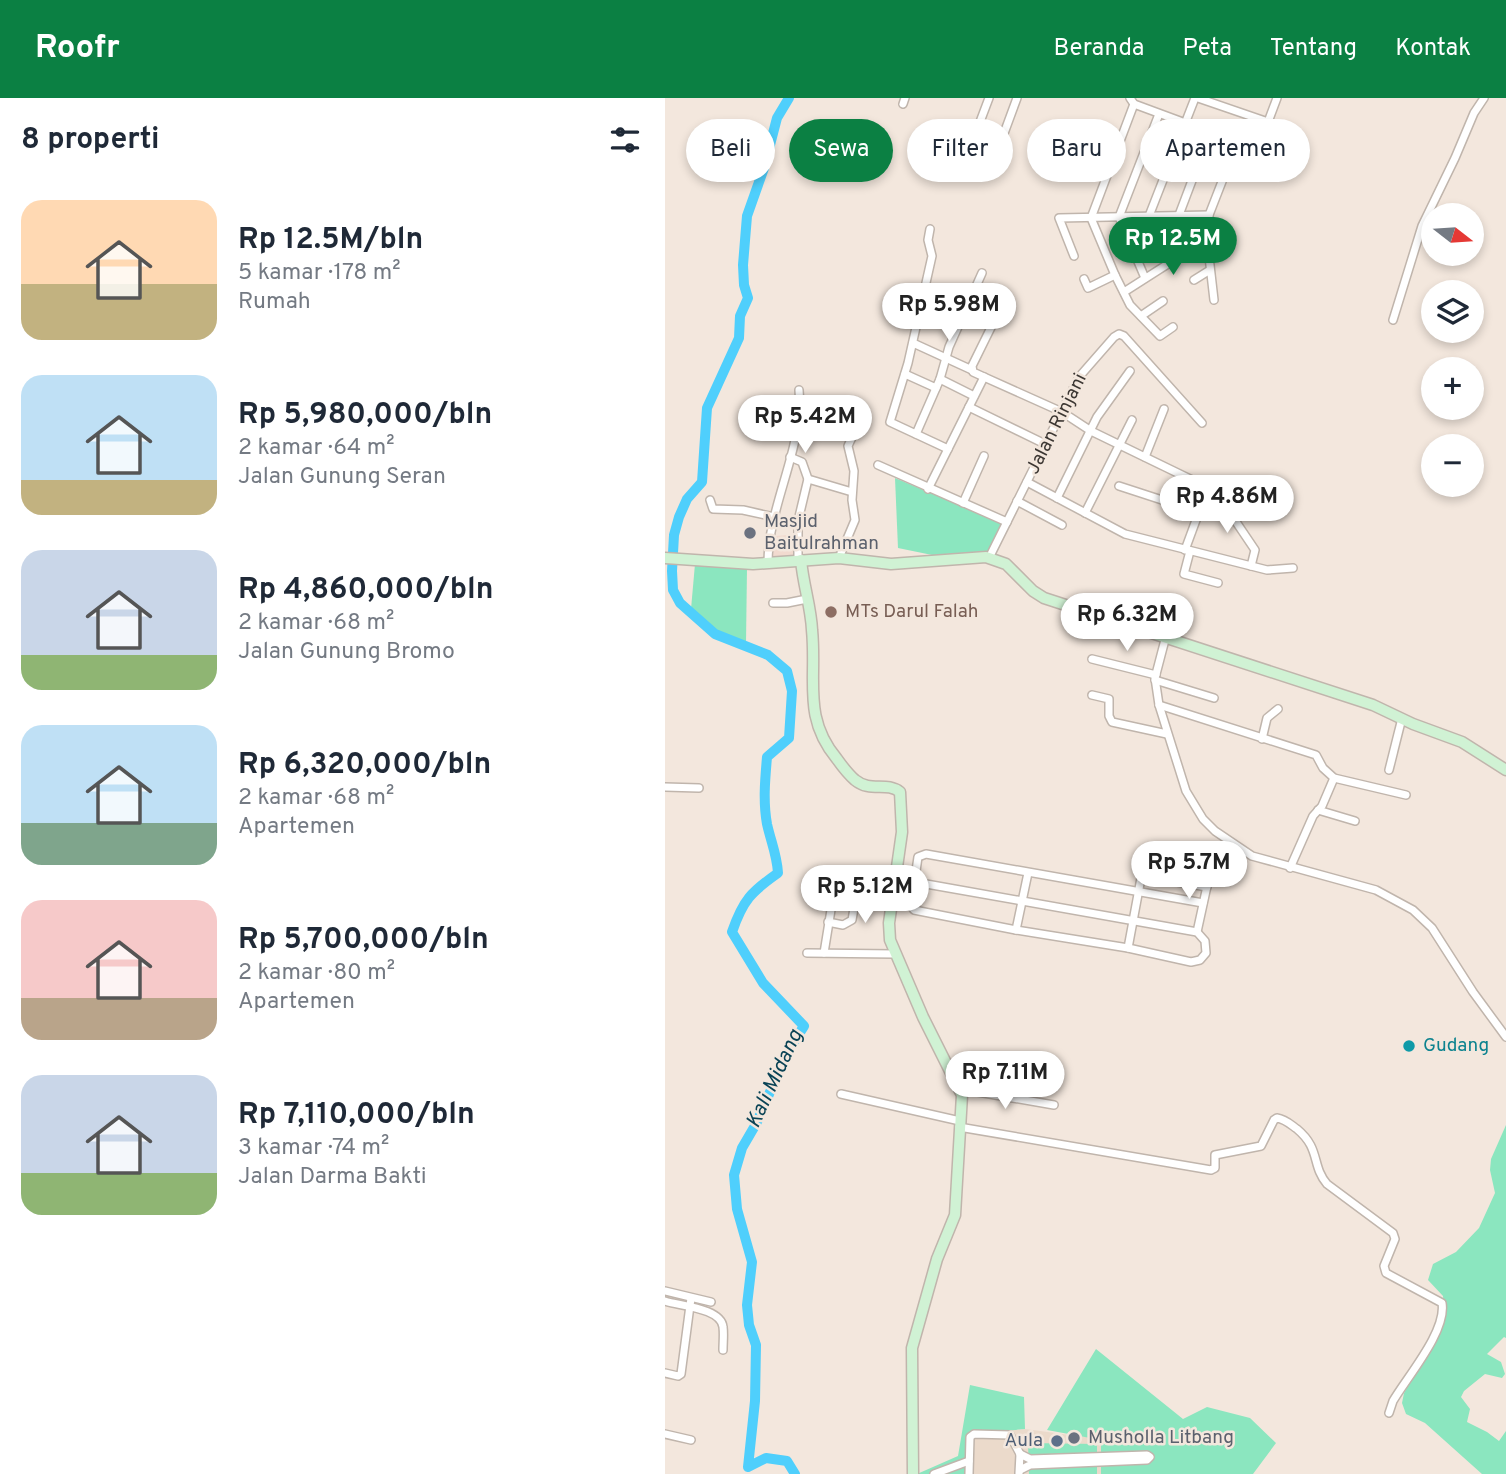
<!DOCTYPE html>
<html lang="id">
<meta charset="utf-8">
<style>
body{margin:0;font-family:Overpass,sans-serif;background:#f2f2f3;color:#1f2937;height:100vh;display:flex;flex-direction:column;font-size:26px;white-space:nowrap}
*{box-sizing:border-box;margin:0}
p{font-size:23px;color:#747a83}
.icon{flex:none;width:38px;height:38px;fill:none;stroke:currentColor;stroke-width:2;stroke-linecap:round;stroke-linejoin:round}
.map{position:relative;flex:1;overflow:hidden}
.drawer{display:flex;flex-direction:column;background:#fff;width:665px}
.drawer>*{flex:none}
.guide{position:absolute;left:21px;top:21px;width:665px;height:63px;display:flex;gap:14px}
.needle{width:46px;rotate:107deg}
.tools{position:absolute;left:756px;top:105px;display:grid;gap:14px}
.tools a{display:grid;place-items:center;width:63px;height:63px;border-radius:50%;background:#fff;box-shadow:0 4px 10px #0003;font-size:35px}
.price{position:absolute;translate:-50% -60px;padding:0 16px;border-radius:24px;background:#fff;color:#222;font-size:23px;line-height:46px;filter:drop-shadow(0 2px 4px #0008)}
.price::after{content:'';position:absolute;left:50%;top:42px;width:21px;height:16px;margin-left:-10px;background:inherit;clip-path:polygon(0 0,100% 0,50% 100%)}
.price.active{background:#0b8043;color:#fff}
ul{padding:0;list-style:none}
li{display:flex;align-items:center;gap:21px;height:175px;padding:0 21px}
li span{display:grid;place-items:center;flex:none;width:196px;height:140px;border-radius:21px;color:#555}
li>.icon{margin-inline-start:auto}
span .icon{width:84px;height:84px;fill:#fffc;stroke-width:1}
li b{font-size:30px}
h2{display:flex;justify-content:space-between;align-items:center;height:84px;padding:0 21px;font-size:30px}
.pill{padding:0 24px;border-radius:32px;background:#fff;box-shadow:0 4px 10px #0003;font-size:24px;line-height:63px}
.pill.active{background:#0b8043;color:#fff}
header{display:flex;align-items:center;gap:42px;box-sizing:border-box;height:98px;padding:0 35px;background:#0b8043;color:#fff}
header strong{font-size:33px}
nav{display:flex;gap:38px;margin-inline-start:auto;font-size:24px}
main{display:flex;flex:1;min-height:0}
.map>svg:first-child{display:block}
</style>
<header>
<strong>Roofr</strong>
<nav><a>Beranda</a><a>Peta</a><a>Tentang</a><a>Kontak</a></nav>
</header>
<main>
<section class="drawer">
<h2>8 properti<svg class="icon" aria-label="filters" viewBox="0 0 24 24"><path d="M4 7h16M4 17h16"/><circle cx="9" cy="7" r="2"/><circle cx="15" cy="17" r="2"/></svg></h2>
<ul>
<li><span style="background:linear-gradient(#ffd9b3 60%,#c2b280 0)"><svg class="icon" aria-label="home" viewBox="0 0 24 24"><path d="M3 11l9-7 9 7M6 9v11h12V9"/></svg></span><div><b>Rp 12.5M/bln</b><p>5 kamar · 178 m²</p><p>Rumah</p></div></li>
<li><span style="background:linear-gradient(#bfe0f5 75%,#c2b280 0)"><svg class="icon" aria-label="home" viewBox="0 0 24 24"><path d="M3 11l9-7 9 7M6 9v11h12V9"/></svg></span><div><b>Rp 5,980,000/bln</b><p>2 kamar · 64 m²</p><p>Jalan Gunung Seran</p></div></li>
<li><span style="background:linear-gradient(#c9d6e8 75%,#8fb573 0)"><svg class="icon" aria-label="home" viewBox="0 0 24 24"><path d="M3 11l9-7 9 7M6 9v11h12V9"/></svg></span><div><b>Rp 4,860,000/bln</b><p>2 kamar · 68 m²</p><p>Jalan Gunung Bromo</p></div></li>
<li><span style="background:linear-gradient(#bfe0f5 70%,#7fa58c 0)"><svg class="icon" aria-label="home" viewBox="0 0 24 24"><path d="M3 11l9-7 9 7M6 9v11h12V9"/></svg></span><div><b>Rp 6,320,000/bln</b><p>2 kamar · 68 m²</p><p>Apartemen</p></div></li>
<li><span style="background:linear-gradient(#f6c9c9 70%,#b9a48a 0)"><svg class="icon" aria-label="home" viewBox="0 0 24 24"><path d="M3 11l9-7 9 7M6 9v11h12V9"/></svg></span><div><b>Rp 5,700,000/bln</b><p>2 kamar · 80 m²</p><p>Apartemen</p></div></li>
<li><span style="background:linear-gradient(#c9d6e8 70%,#8fb573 0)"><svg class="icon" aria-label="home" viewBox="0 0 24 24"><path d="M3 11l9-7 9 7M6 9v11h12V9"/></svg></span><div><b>Rp 7,110,000/bln</b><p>3 kamar · 74 m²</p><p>Jalan Darma Bakti</p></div></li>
</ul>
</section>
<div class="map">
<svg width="841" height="1376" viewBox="0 0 841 1376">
<rect width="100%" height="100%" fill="#f3e7dd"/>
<polygon fill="#ebdacb" points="360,1331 436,1341 436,1376 304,1376 309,1336"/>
<polygon fill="#f1dacf" points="134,436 131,458 106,460 111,438"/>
<g fill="#8be6bf">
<polygon points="230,380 340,426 324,454 272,458 233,450"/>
<polygon points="30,466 82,470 81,545 50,533 26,511"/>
<polygon points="841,1027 841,1240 839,1239 822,1256 836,1264 840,1276 837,1280 820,1276 799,1293 796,1299 805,1311 802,1324 822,1334 834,1343 841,1333 841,1376 817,1376 760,1325 741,1316 737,1305 739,1295 780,1222 778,1198 763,1182 768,1166 791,1154 814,1130 830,1095 825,1072 826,1061"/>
<polygon points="431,1251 518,1321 542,1309 585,1320 611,1345 588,1376 436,1376 436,1342 382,1332"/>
<polygon points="305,1287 359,1299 360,1331 306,1336 304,1376 252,1376 293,1358"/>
<polygon points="363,1345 432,1346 432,1376 364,1376"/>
</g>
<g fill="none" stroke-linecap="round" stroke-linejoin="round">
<path stroke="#4fcffc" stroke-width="10" d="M 124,0 L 112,20 L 99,70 L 82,118 L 78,167 L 79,187 L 83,200 L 75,218 L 74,240 L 42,310 L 37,384 L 22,401 L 14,419 L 9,437 L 7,473 L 8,492 L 15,505 L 50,536 L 103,557 L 122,573 L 127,593 L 124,640 L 102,659 C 100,682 98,704 102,726 C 106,744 112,757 113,775 C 86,794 78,802 67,834 L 98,885 L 139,928 L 122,955 L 91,1026 L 77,1050 L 69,1077 L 72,1111 L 87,1164 L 82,1207 L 84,1227 L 91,1247 L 90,1303 L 83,1369 L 101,1360 L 122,1363 L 130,1376"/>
<g stroke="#c0b5ac" stroke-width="10">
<g id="street">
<polyline points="465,0 469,6 588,50"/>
<polyline points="533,0 603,24 612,0"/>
<polyline points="238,6 240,0"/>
<polyline points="301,61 324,0"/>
<polyline points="324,76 352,0"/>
<polyline points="265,131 263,142 267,158 243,265 225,324 283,351"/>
<polyline points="527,150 514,117 545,35"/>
<polyline points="409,158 394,120 544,117"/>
<polyline points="504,165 484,118 530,0"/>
<polyline points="450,177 465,207 495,238 508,229"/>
<polyline points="480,180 454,119 494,16"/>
<polyline points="419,181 423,190 450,177 426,120 469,6"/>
<polyline points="529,182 545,172"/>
<polyline points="459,194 542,141"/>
<polyline points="549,202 542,141 544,117 572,45"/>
<polyline points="476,218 498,203"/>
<polyline points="728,222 757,128 790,60 809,15 819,0"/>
<polyline points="248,245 307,272"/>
<polyline points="240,276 271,290"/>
<polyline points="319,279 397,314 426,333 558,397 551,418 534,414"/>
<polyline points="275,281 309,298"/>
<polyline points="304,309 380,346"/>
<polyline points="251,336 275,281 284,249 317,175"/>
<polyline points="125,359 137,364 143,381 187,394"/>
<polyline points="480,359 499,311"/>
<polyline points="213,367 342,424"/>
<polyline points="362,384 460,436 602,472 628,470"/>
<polyline points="454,388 534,414 520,452"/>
<polyline points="263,391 319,279 308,274 307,268 341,199"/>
<polyline points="392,400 432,319 465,273"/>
<polyline points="45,402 48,411 78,412 109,419"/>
<polyline points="352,403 397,427"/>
<polyline points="557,403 590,452 586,468"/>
<polyline points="298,405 319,358"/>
<polyline points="420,415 467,322"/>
<polyline points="525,453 519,476 553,485"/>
<polyline points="174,460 190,422 187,402 189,373 183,348 194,324 196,312"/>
<polyline points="324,460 414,279 449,239 454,236 459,238 537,325"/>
<polyline points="133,463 133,423 143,381"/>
<path d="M 103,465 C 103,407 139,351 134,292"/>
<polyline points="108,505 122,505 142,501"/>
<polyline points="501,538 490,580 494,607 521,693 538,721 550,733 587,758 711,792 748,812 767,830 808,894 841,939"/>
<polyline points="427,561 491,577"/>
<polyline points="490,582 549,600"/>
<polyline points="427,597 444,601 444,618 447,624 502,636"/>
<polyline points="494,607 651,657 658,670 669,680 741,697"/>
<polyline points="597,641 602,620 613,611"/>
<polyline points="724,672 737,620"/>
<polyline points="0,689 34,690"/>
<polyline points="653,712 690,723"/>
<polyline points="625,770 648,718 657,708 669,680"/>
<polyline points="477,778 542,789"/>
<polyline points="231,782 250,784 532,834 540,843 541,855 535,862 526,864 463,850 351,832 249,812 246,808 253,759 261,756 538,805"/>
<polyline points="163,824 178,827 187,822 194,781"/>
<polyline points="351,832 363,775"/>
<polyline points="532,834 544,779"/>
<polyline points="463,850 479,764"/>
<polyline points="142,855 230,856"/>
<polyline points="159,855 171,781 194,781 230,786"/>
<polyline points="295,991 389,1007"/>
<polyline points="176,996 295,1023"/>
<path d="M 294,1029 L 546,1072 L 550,1070 L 550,1057 L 596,1048 L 609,1022 L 612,1020 C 620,1021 625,1026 632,1031 C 656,1051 646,1067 662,1086 L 728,1135 L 730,1141 L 719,1168 L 721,1175 L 777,1205 C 782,1233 742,1279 728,1303 L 724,1315"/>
<polyline points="0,1193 46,1204"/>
<path d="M 0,1203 C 15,1208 56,1210 58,1229 C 59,1236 58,1244 58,1252"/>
<polyline points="0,1275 13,1278 16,1276 26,1200"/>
<polyline points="0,1336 26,1342"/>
<polyline points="355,1372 365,1367 482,1362 485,1359 482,1357 365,1361 355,1356"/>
<polyline points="269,1376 304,1363"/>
<polyline points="304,1376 305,1339 309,1336 345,1337 355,1356 354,1375"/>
</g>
</g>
<g stroke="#c0b5ac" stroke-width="13">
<g id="secondary">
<polyline points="0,460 88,466 174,460 226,466 321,459 341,466 368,493 379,500 708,607 748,626 797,644 841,672"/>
<path d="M 136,462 C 138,486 146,509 147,532 C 152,582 137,619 172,661 C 177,668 183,676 190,682 C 206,695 221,683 235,694 L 237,734 L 224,825 L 225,842 L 258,919 L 297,997 L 290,1117 L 272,1161 L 247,1250 L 248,1376"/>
</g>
</g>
<use href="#street" stroke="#fff" stroke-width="7"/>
<use href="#secondary" stroke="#d0f2d4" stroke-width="10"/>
</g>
<g fill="#6b7280" stroke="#f3e7dd" stroke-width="2.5">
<circle cx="85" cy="435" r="7"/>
<circle cx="409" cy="1340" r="7"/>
</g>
<circle fill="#8d6e63" stroke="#f3e7dd" stroke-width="2.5" cx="166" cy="514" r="7"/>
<circle fill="#0f9aa8" stroke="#f3e7dd" stroke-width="2.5" cx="744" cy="948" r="7"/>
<circle fill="#5c6f8a" stroke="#f3e7dd" stroke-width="2.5" cx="392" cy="1343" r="7"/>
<g text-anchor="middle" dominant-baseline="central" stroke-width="5" stroke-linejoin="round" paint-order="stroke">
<g font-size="19" fill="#3c3733" stroke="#f3e7dd">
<text transform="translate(392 326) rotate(-63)">Jalan Rinjani</text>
</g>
<g font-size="19" fill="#5b616d" stroke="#f3e7dd" text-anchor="start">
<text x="99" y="424">Masjid<tspan x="99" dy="22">Baitulrahman</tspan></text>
<text x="423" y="1340">Musholla Litbang</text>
</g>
<g font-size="19" fill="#785e54" stroke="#f3e7dd" text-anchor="start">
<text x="180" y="514">MTs Darul Falah</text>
</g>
<g font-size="19" fill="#0d838f" stroke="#f3e7dd" text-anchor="start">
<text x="758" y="948">Gudang</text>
</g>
<g font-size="19" fill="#4e5e75" stroke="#f3e7dd" text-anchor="end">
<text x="378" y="1343">Aula</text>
</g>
<g font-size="21" font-style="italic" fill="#0a4355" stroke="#f3e7dd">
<text transform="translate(110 981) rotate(-65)">Kali Midang</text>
</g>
</g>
</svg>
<div class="tools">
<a><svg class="needle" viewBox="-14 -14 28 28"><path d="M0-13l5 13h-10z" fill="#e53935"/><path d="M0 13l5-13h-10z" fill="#747a83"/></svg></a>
<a><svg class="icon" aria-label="layers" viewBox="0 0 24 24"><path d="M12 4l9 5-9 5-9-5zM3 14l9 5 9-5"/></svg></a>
<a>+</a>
<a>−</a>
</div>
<b class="price active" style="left:508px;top:179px">Rp 12.5M</b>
<b class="price" style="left:284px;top:245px">Rp 5.98M</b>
<b class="price" style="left:140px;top:357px">Rp 5.42M</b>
<b class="price" style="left:562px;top:437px">Rp 4.86M</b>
<b class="price" style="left:462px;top:555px">Rp 6.32M</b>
<b class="price" style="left:524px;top:803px">Rp 5.7M</b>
<b class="price" style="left:200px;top:827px">Rp 5.12M</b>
<b class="price" style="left:340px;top:1013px">Rp 7.11M</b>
<div class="guide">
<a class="pill">Beli</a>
<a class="pill active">Sewa</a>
<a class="pill">Filter</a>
<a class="pill">Baru</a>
<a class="pill">Apartemen</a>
</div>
</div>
</main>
